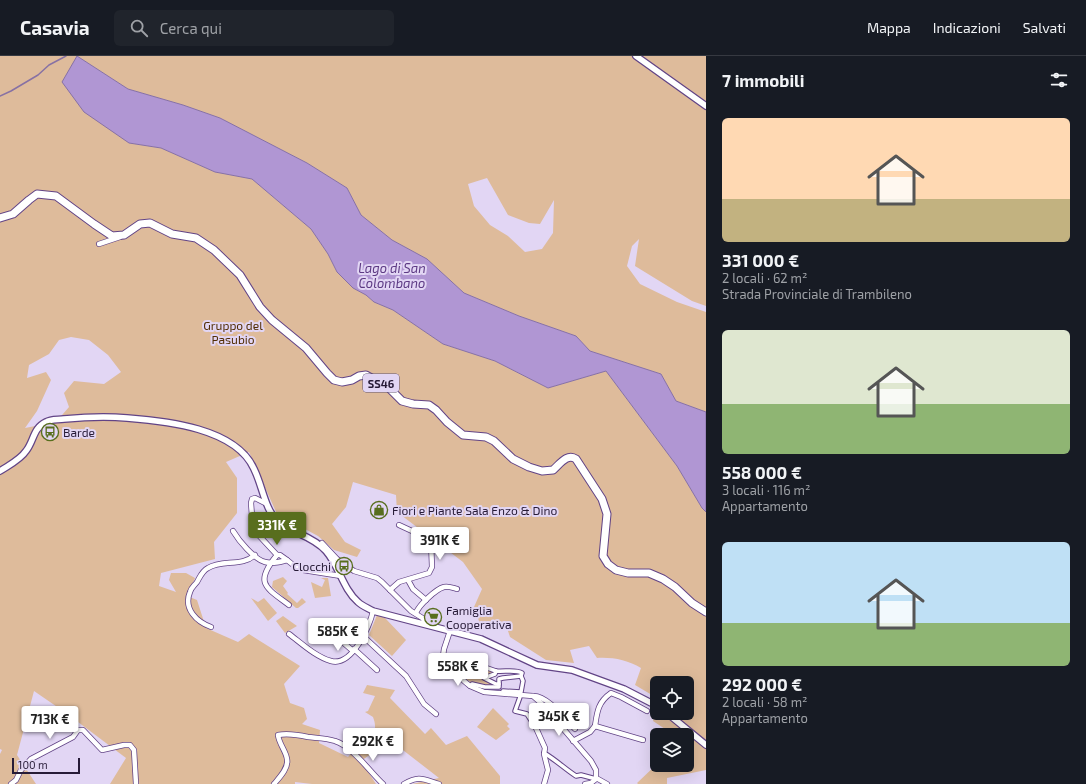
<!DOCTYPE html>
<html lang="it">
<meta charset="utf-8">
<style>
body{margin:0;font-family:"Exo 2",sans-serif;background:#20242c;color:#f1f3f6;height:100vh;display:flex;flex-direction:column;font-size:15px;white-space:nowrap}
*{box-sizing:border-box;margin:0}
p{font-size:13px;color:#9ea1a6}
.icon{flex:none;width:22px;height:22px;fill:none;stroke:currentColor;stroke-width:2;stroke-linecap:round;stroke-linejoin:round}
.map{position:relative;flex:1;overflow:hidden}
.panel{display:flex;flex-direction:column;background:#171b24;width:380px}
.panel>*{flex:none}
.buttons{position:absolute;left:650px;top:620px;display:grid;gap:8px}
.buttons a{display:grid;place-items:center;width:44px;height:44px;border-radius:6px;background:#171b24;box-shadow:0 4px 16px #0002;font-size:20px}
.scale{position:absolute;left:12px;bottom:10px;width:68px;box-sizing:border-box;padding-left:4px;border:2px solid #271b37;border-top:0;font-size:11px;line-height:14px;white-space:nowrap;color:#271b37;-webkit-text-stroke:3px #e2d6f4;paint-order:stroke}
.price{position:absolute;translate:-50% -34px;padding:0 9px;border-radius:4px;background:#fff;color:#222;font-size:13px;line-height:26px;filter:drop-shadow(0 1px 2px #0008)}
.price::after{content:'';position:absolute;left:50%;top:24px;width:12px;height:9px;margin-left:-6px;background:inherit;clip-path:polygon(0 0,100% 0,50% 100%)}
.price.selected{background:#586e1e;color:#fff}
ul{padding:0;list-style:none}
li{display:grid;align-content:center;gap:8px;height:212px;padding:0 16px}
li span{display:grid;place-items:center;height:124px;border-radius:6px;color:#555}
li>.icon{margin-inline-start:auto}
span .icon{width:72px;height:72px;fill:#fffc;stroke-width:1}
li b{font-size:17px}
h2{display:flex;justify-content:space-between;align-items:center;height:48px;padding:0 16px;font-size:17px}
header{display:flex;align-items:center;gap:24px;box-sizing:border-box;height:56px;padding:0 20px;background:#171b24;border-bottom:1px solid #363941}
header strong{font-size:19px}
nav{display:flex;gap:22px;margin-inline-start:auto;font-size:14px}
.search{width:280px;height:36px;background:#20242c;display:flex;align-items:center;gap:10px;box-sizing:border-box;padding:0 14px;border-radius:6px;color:#9ea1a6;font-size:15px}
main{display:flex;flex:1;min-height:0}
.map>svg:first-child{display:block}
</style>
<header>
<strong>Casavia</strong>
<div class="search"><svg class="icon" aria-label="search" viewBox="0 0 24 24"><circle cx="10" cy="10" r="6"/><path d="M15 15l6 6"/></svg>Cerca qui</div>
<nav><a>Mappa</a><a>Indicazioni</a><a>Salvati</a></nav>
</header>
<main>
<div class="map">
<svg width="706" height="728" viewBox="0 0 706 728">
<rect width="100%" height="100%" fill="#e2d6f4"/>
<g fill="#debb9b" fill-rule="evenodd">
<path d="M 0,0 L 706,0 L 706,250 L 692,245 L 635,210 L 639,183 L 632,190 L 627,210 L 640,228 L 677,246 L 706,256 L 706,356 L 676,345 L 661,318 L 590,295 L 576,280 L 519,260 L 464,237 L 427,203 L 392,184 L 361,159 L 347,132 L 307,107 L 220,62 L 183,49 L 128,33 L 77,0 L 129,87 L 161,92 L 215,116 L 252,123 L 311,173 L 328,198 L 337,216 L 353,232 L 366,239 L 374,246 L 393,254 L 443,288 L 495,305 L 548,332 L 606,315 L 677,410 L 702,452 L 706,456 L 706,714 L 667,722 L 667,728 L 638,728 L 637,727 L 657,708 L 657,709 L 687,709 L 687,679 L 658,679 L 665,673 L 653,665 L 657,651 L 657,657 L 687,657 L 687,627 L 657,627 L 657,642 L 635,629 L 641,612 C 628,604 612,601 597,602 L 589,590 L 570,594 L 574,607 L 546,604 L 510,581 L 505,566 L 481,571 L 474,551 L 482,533 L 463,506 L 397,456 L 396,439 L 353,426 L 346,451 L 332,468 L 345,486 L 361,494 L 357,501 L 334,494 L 318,480 L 277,458 L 249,396 L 226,406 L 237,422 L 237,457 L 214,486 L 215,503 L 161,517 L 159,530 L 176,536 L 169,524 L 171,517 L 186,517 L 195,522 C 193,529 188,533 187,540 L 197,544 L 206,572 L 238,586 L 249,578 L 300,610 L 284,628 L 290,647 L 304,652 L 307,663 L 302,668 L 320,674 L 319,687 L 348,701 C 354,693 370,683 374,677 C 376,672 375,666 373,661 L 365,656 L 368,655 L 375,640 L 363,637 L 367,629 L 395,634 L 390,642 L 425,678 L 431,672 L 446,689 L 467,680 L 500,720 L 500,728 L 412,728 L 439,722 L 399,691 L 378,693 L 361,705 L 376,728 L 312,728 L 295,726 L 295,728 L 110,728 L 126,702 L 66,657 L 34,635 L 17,699 L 36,728 L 0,728 L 0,698 L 2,694 L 0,693 ZM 487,122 L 508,159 L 529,167 L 540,168 L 554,144 L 553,177 L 542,193 L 525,196 L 508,180 L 490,169 L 474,150 L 468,128 ZM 71,281 L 89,284 L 108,299 L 121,316 L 104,328 L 74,325 L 64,337 L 69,351 L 56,366 L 25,372 L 37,355 L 51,324 L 46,316 L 27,322 L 29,309 L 49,298 L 59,284 Z"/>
<polygon points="283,521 287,525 283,530 288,537 287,538 297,547 302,542 306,546 298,552 296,552 272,531 273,525"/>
<polygon points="321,522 328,522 331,540 315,542 311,526 322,531 325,524"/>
<polygon points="251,542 258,546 264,542 277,557 268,565"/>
<polygon points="377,559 385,562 406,584 392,600 369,579"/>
<polygon points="283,560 297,570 285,577 276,565"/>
<path d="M 473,609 L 494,616 L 494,617 L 483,620 L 482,623 L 497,630 C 479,631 471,629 458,616 L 466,612 L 471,613 Z"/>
<polygon points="493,652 509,668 507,670 510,673 496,684 477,671"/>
<polygon points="356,674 363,680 352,690 347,684"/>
</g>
<polygon fill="#b096d3" stroke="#8771a4" points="77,0 128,33 183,49 220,62 307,107 347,132 361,159 392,184 427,203 464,237 519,260 576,280 590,295 661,318 676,345 706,356 706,456 702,452 677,410 606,315 548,332 495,305 443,288 393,254 374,246 366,239 353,232 337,216 328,198 311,173 252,123 215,116 161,92 129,87 84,56 62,26"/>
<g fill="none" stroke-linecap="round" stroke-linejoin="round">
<polyline stroke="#8771a4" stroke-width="1.5" points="0,40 11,35 38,19 49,9 66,0"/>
<g stroke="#624486" stroke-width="5.5">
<g id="pedestrian">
<polyline points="473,607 496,615"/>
<path d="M 499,628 L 496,628 L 484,622 L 495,618 L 496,615 C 504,616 516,613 522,617 L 521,620 L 523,625 L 521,636 L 503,635"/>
<polyline points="470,630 472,628 485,631 499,631 499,623 503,622 521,620"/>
<polyline points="520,641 515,655 527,658 536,672"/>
<path d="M 544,697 C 556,704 565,713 576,720 L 581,719 L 596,723"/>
</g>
</g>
<g stroke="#624486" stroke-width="6">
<g id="minor">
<polyline points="99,188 120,181"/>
<polyline points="265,447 255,442 252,443 251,447 253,473 277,499"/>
<path d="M 233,475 C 239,485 254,503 265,506 C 273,508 280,506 287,504 L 297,512 L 303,514 L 341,520"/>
<polyline points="322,487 337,503 354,515 377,522 382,526 411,555 424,563 423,567"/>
<path d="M 287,504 L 280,499 L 277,499 C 254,527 265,531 289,549"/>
<polyline points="408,524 413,533 426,544"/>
<polyline points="390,534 399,526 429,517 432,511 431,486 412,475 399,469"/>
<path d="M 416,557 C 419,549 436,533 444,531 C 449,530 453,532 457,533"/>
<path d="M 211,571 C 197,566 183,553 190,536 C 191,532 194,530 197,526 C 200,521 202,515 208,512 C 222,503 242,511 255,499"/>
<polyline points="450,575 444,593 443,600 446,606 464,625 470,630 484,636 533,640 541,647 591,705 596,714 596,723"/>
<polyline points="331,576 353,595"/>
<path d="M 289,578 C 301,587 316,601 331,605 C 352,611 370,570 373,555"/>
<polyline points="337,580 346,571"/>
<polyline points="364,581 406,620 424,648 436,658"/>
<polyline points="354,593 377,614"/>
<path d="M 533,640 C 547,639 565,663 575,673"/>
<path d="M 595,670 C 597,656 598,646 611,637 L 621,641 L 647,655"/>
<polyline points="573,685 590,676 595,670 643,684"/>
<polyline points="598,723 607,728"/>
<polyline points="11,728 16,724 21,714 31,703 73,681 78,674 83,674 102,694 124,689 130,689 134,694 136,728"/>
<path d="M 274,728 C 279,722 289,712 287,703 C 286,695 279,688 278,679 C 287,677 299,679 308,681 C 317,682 327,682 335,685 C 352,690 370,716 383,728"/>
<path d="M 404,728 C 419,719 423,723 439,728"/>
<polyline points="544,728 548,714 544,698 545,692 536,672 551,660"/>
<polyline points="585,728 591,727 596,723"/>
</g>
</g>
<g stroke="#624486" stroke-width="8">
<g id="tertiary">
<polyline points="636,0 706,50"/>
<path d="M 0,415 C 9,409 20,404 26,395 C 34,385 33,372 46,366 C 51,363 58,364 64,363 C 85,361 106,360 127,362 C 166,365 236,372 254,413 C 263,431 264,452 279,468 C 283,472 292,475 298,477 C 307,481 319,487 326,495 C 339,510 343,533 358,546 C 362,550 368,552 373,555 L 481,583 L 537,609 L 572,614 L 624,633 L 657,650"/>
<polyline points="667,657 706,689"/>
</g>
</g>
<g stroke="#624486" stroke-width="9">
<path id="primary" d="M 0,162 L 13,158 L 29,144 L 37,138 L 56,140 L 94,168 L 112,180 L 124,179 L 140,168 L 150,167 L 172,178 L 196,182 L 214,194 L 240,219 L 260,251 L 272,264 L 306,292 L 327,317 L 334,324 L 342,326 L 352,324 L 359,320 L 366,319 L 388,331 L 402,345 L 413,348 L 429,349 L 436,354 L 447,366 L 463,379 L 486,381 L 494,385 L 513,403 L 529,411 L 542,415 L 553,414 C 560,408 567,397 576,403 L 602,443 L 607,458 L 603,500 L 608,508 L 616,514 L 628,517 L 649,517 L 663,523 L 675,531 L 692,547 L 706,556"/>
</g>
<use href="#pedestrian" stroke="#fff" stroke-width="3.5"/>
<use href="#minor" stroke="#fff" stroke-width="4.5"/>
<use href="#tertiary" stroke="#fff" stroke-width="5.5"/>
<use href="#primary" stroke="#fff" stroke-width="7"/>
</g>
<defs>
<g id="bus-ring" transform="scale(0.9)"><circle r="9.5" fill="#e2d6f4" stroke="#586e1e" stroke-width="1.5"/><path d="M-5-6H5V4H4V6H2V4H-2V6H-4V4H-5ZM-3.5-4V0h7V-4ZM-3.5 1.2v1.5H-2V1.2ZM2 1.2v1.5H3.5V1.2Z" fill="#586e1e"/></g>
<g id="shop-ring" transform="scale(0.9)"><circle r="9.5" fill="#e2d6f4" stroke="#586e1e" stroke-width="1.5"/><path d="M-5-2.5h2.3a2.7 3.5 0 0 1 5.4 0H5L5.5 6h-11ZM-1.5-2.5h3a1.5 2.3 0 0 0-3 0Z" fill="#586e1e"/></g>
<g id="supermarket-ring" transform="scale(0.9)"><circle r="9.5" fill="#e2d6f4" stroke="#586e1e" stroke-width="1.5"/><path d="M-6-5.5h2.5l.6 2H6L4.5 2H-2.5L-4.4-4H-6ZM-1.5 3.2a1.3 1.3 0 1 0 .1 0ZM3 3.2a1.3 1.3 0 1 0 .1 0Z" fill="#586e1e"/></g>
</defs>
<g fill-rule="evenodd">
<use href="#bus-ring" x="50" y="376"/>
<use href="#shop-ring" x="379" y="454"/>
<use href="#bus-ring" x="344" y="510"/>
<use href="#supermarket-ring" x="433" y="561"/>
</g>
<g text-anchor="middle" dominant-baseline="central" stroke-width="4" stroke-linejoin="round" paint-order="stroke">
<rect fill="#e2d6f4" stroke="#5f5370" stroke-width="1" x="363" y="318" width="36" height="18" rx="3"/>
<g font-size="11" font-weight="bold" fill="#271b37">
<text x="381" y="327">SS46</text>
</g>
<g font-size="12" fill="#512d04" stroke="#e2d6f4">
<text x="233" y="269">Gruppo del<tspan x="233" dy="14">Pasubio</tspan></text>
</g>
<g font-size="12" fill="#271b37" stroke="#e2d6f4" text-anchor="start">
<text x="63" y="376">Barde</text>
<text x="392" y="454">Fiori e Piante Sala Enzo &amp; Dino</text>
<text x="331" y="510" text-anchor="end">Clocchi</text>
<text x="446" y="554">Famiglia<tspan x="446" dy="14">Cooperativa</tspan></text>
</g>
<g font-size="13" font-style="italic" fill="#5d3a84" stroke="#e2d6f4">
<text x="392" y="212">Lago di San<tspan x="392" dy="15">Colombano</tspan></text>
</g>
</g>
</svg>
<div class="buttons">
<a><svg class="icon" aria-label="locate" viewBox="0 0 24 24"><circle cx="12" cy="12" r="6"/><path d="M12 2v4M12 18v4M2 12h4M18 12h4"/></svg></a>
<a><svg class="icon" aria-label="layers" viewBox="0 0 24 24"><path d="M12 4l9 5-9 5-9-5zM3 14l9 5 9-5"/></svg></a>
</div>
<div class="scale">100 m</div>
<b class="price selected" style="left:277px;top:490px">331K €</b>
<b class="price" style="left:440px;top:505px">391K €</b>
<b class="price" style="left:338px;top:596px">585K €</b>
<b class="price" style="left:458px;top:631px">558K €</b>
<b class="price" style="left:559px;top:681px">345K €</b>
<b class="price" style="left:50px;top:684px">713K €</b>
<b class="price" style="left:373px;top:706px">292K €</b>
</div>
<section class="panel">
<h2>7 immobili<svg class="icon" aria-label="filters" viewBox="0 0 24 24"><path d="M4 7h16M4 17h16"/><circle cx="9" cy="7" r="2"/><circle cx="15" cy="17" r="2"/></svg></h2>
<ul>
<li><span style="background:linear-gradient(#ffd9b3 65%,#c2b280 0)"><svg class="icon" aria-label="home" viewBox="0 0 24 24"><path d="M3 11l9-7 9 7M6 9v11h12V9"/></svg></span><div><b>331 000 €</b><p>2 locali · 62 m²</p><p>Strada Provinciale di Trambileno</p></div></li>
<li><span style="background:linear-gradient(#dfe7d0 60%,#8fb573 0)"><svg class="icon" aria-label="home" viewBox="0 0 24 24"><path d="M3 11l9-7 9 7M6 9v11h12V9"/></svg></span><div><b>558 000 €</b><p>3 locali · 116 m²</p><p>Appartamento</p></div></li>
<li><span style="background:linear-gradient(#bfe0f5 65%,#8fb573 0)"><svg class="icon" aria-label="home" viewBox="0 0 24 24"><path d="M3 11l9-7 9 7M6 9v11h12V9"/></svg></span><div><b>292 000 €</b><p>2 locali · 58 m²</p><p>Appartamento</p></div></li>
</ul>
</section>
</main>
